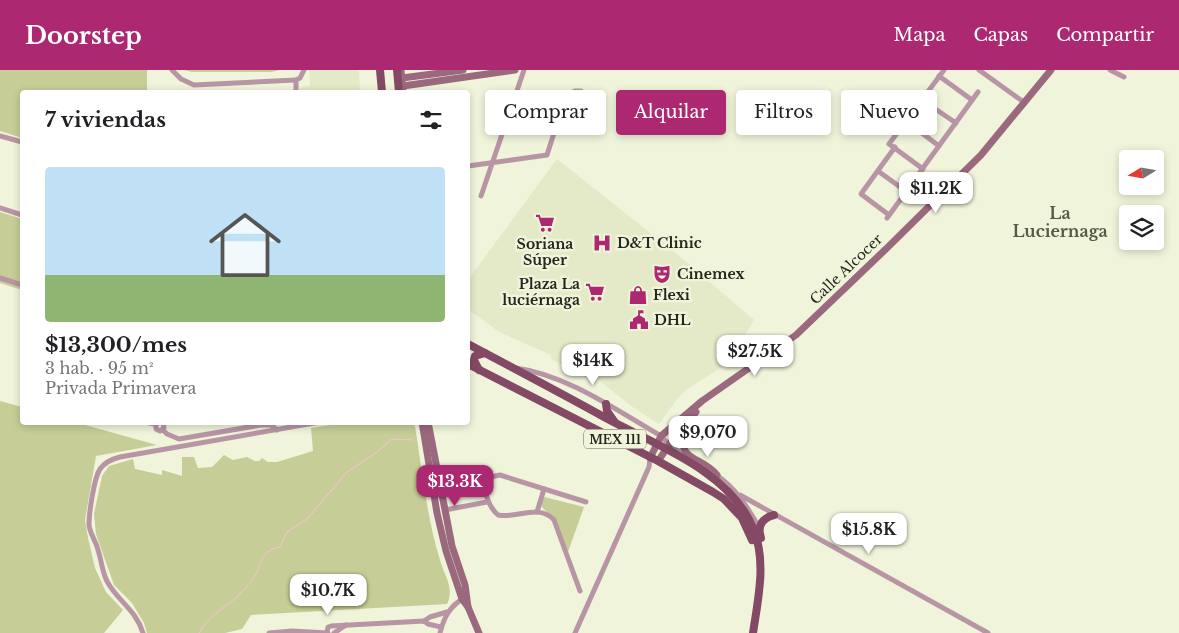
<!DOCTYPE html>
<html lang="es">
<meta charset="utf-8">
<style>
body{margin:0;font-family:"Libre Baskerville",serif;background:#f6f6f6;color:#202124;height:100vh;display:flex;flex-direction:column;font-size:19px;white-space:nowrap}
*{box-sizing:border-box;margin:0}
p{font-size:16px;color:#757577}
.icon{flex:none;width:28px;height:28px;fill:none;stroke:currentColor;stroke-width:2;stroke-linecap:round;stroke-linejoin:round}
.map{position:relative;flex:1;overflow:hidden}
.details{position:absolute;left:20px;top:20px;width:450px;height:335px;display:flex;flex-direction:column;background:#fff;border-radius:5px;box-shadow:0 2px 8px #0003}
.details>*{flex:none}
.banner{position:absolute;left:485px;top:20px;width:475px;height:45px;display:flex;gap:10px}
.needle{width:32px;rotate:259deg}
.tools{position:absolute;left:1119px;top:80px;display:grid;gap:10px}
.tools a{display:grid;place-items:center;width:45px;height:45px;border-radius:5px;background:#fff;box-shadow:0 2px 8px #0003;font-size:25px}
.price{position:absolute;translate:-50% -42px;padding:0 11px;border-radius:10px;background:#fff;color:#222;font-size:16px;line-height:32px;filter:drop-shadow(0 1px 2px #0008)}
.price::after{content:'';position:absolute;left:50%;top:30px;width:15px;height:11px;margin-left:-8px;background:inherit;clip-path:polygon(0 0,100% 0,50% 100%)}
.price.current{background:#ac2871;color:#fff}
ul{padding:0;list-style:none}
li{display:grid;align-content:center;gap:10px;height:265px;padding:0 25px}
li+li{border-top:1px solid #e0e0e0}
li span{display:grid;place-items:center;height:155px;border-radius:5px;color:#555}
li>.icon{margin-inline-start:auto}
span .icon{width:90px;height:90px;fill:#fffc;stroke-width:1}
li b{font-size:21px}
h2{display:flex;justify-content:space-between;align-items:center;height:60px;padding:0 25px;font-size:21px}
.tag{padding:0 18px;border-radius:5px;background:#fff;box-shadow:0 2px 8px #0003;font-size:18px;line-height:45px}
.tag.current{background:#ac2871;color:#fff}
header{display:flex;align-items:center;gap:30px;box-sizing:border-box;height:70px;padding:0 25px;background:#ac2871;color:#fff}
header strong{font-size:24px}
nav{display:flex;gap:28px;margin-inline-start:auto;font-size:18px}
.map>svg:first-child{display:block}
</style>
<header>
<strong>Doorstep</strong>
<nav><a>Mapa</a><a>Capas</a><a>Compartir</a></nav>
</header>
<div class="map">
<svg width="1179" height="563" viewBox="0 0 1179 563">
<rect width="100%" height="100%" fill="#f0f4da"/>
<g fill="#e4e9c7">
<polygon points="309,0 359,0 360,22 299,22 299,18 310,16"/>
<polygon points="557,89 683,189 754,250 743,269 753,277 686,320 677,329 659,354 634,338 597,309 596,313 551,289 551,285 499,262 468,239 468,210"/>
</g>
<g fill="#c6cd96">
<polygon points="0,0 147,0 147,22 22,22 22,68 0,61"/>
<polygon points="184,0 280,0 271,2 192,2"/>
<polygon points="0,142 22,149 22,220 0,213"/>
<polygon points="0,331 22,337 22,352 78,353 157,375 96,386 85,450 88,468 95,498 106,522 123,540 104,563 0,563"/>
<path d="M 343,353 L 411,353 L 415,356 C 422,399 427,449 440,490 C 444,505 455,518 447,534 L 251,545 L 242,559 L 225,563 L 147,563 L 144,553 L 132,533 L 114,515 L 96,464 L 94,444 L 102,406 L 109,396 L 133,389 L 135,399 L 162,405 L 162,400 L 182,406 L 182,387 L 194,387 L 198,398 L 212,397 L 224,385 L 233,390 L 247,387 L 255,391 L 259,391 L 262,388 L 268,392 L 277,392 L 313,381 L 311,358 Z"/>
<polygon points="544,427 584,437 568,482 557,453 541,436"/>
</g>
<g fill="none" stroke-linecap="round" stroke-linejoin="round">
<path stroke="#ffbfda" stroke-width="1" d="M 199,563 C 210,542 227,538 241,523 C 246,517 253,510 256,504 C 264,488 260,482 280,477 L 287,462 L 307,449 L 347,402 L 377,382 L 392,369 L 412,370"/>
<g stroke="#b895a4" stroke-width="5">
<polyline points="172,0 181,9 194,15 296,10"/>
<polyline points="979,0 1025,33"/>
<polyline points="1110,0 1124,7"/>
<polyline points="939,6 972,30"/>
<polyline points="296,22 296,10 300,8 304,0"/>
<polyline points="922,30 956,53"/>
<polyline points="906,51 939,76"/>
<polyline points="0,66 22,72"/>
<polyline points="468,96 547,85 566,25 575,21 581,21"/>
<polyline points="923,99 889,74 944,0"/>
<polyline points="878,101 907,122"/>
<polyline points="920,102 978,22"/>
<polyline points="481,126 524,0"/>
<polyline points="0,138 22,145"/>
<polyline points="889,145 861,124 895,77"/>
<polyline points="887,148 909,118"/>
<polyline points="0,208 22,215"/>
<path d="M 516,298 C 567,305 616,340 661,366 L 669,375 L 684,385"/>
<polyline points="145,352 155,354"/>
<polyline points="156,352 156,359 160,361 164,358 163,352"/>
<polyline points="163,360 167,364 179,369 261,355 271,355 277,360"/>
<path d="M 715,404 C 736,418 746,435 759,457"/>
<polyline points="740,425 988,563"/>
<polyline points="445,440 487,432"/>
<polyline points="537,442 544,419"/>
<path d="M 580,521 L 554,450 C 539,433 517,449 498,445 C 489,437 480,418 490,407 L 500,405 L 586,432"/>
<polyline points="424,551 430,547 447,542"/>
<polyline points="327,562 328,557 331,556 424,551 428,554 441,557"/>
<path d="M 143,563 C 136,540 119,532 108,513 C 102,503 102,492 98,480 C 96,471 90,464 89,455 C 89,443 94,408 100,399 C 105,392 112,389 120,387 L 320,352"/>
<polyline points="269,563 292,561 328,563"/>
<polyline points="334,563 346,555"/>
<path d="M 440,563 C 444,547 450,536 464,528"/>
<polyline points="575,563 649,397 650,388"/>
</g>
<g stroke="#9a697e" stroke-width="7">
<polyline points="401,0 403,22"/>
<polyline points="402,8 463,0"/>
<polyline points="403,16 515,0"/>
<polyline points="422,352 437,443 446,481 462,529 468,537 479,563"/>
<polyline points="428,352 452,476 465,515 468,537"/>
<path d="M 683,358 C 678,394 699,384 717,405"/>
<polyline points="650,388 661,366 702,331 796,265 888,177 981,85 1051,0"/>
<polyline points="658,391 674,368 696,342"/>
</g>
<g stroke="#844964" stroke-width="8">
<polyline points="380,0 382,22"/>
<polyline points="397,0 399,22"/>
<path d="M 468,274 C 513,298 559,322 604,347 C 655,375 730,401 753,458 C 767,491 758,529 753,563"/>
<polyline points="468,294 658,391 713,422 724,429 742,448 752,470"/>
<polyline points="479,300 474,290 475,286 485,283"/>
<polyline points="606,334 607,341 614,351"/>
<path d="M 761,468 C 757,456 762,448 774,445"/>
</g>
</g>
<defs>
<g id="supermarket-bare" transform="scale(1.5)"><path d="M-6-5.5h2.5l.6 2H6L4.5 2H-2.5L-4.4-4H-6ZM-1.5 3.2a1.3 1.3 0 1 0 .1 0ZM3 3.2a1.3 1.3 0 1 0 .1 0Z" fill="#ac2871" stroke="#f0f4da" stroke-width="2.5" paint-order="stroke"/></g>
<g id="hospital-bare" transform="scale(1.5)"><path d="M-5-5h3v3.5h4V-5h3V5h-3V1.5h-4V5h-3Z" fill="#ac2871" stroke="#f0f4da" stroke-width="2.5" paint-order="stroke"/></g>
<g id="theatre-bare" transform="scale(1.5)"><path d="M-5-5.5Q0-4 5-5.5V0Q5 5 0 6Q-5 5-5 0ZM-3.3-2.5H-1v1.5H-3.3ZM1-2.5H3.3v1.5H1ZM-2.8 1Q0 5.5 2.8 1Z" fill="#ac2871" stroke="#f0f4da" stroke-width="2.5" paint-order="stroke"/></g>
<g id="shop-bare" transform="scale(1.5)"><path d="M-5-2.5h2.3a2.7 3.5 0 0 1 5.4 0H5L5.5 6h-11ZM-1.5-2.5h3a1.5 2.3 0 0 0-3 0Z" fill="#ac2871" stroke="#f0f4da" stroke-width="2.5" paint-order="stroke"/></g>
<g id="civic-bare" transform="scale(1.5)"><path d="M-.6-6.5H3V-4.5H.6V-3L4-1V1h2V6H-6V1h2V-1L-.6-3ZM-1.2 2.5V6h2.4V2.5Z" fill="#ac2871" stroke="#f0f4da" stroke-width="2.5" paint-order="stroke"/></g>
</defs>
<g fill-rule="evenodd">
<use href="#supermarket-bare" x="545" y="153"/>
<use href="#hospital-bare" x="602" y="173"/>
<use href="#theatre-bare" x="662" y="204"/>
<use href="#supermarket-bare" x="595" y="222"/>
<use href="#shop-bare" x="638" y="225"/>
<use href="#civic-bare" x="639" y="250"/>
</g>
<g text-anchor="middle" dominant-baseline="central" stroke-width="5" stroke-linejoin="round" paint-order="stroke">
<rect fill="#f0f4da" stroke="#626456" stroke-width="1" x="584" y="359.5" width="62" height="19" rx="4"/>
<g font-size="12" font-weight="bold" fill="#25261d">
<text x="615" y="369">MEX 111</text>
</g>
<g font-size="14" font-weight="bold" fill="#25261d" stroke="#f0f4da" text-anchor="start">
<text x="617" y="173">D&amp;T Clinic</text>
<text x="545" y="174" text-anchor="middle">Soriana<tspan x="545" dy="16">Súper</tspan></text>
<text x="677" y="204">Cinemex</text>
<text x="580" y="214" text-anchor="end">Plaza La<tspan x="580" dy="16">luciérnaga</tspan></text>
<text x="653" y="225">Flexi</text>
<text x="654" y="250">DHL</text>
</g>
<g font-size="14" fill="#25261d" stroke="#f0f4da">
<text transform="translate(846 199) rotate(-44)">Calle Alcocer</text>
</g>
<g font-size="16" font-weight="bold" fill="#565943" stroke="#f0f4da">
<text x="1060" y="143">La<tspan x="1060" dy="18">Luciernaga</tspan></text>
</g>
</g>
</svg>
<div class="tools">
<a><svg class="needle" viewBox="-14 -14 28 28"><path d="M0-13l5 13h-10z" fill="#e53935"/><path d="M0 13l5-13h-10z" fill="#757577"/></svg></a>
<a><svg class="icon" aria-label="layers" viewBox="0 0 24 24"><path d="M12 4l9 5-9 5-9-5zM3 14l9 5 9-5"/></svg></a>
</div>
<b class="price" style="left:936px;top:144px">$11.2K</b>
<b class="price" style="left:755px;top:307px">$27.5K</b>
<b class="price" style="left:593px;top:316px">$14K</b>
<b class="price" style="left:708px;top:388px">$9,070</b>
<b class="price current" style="left:455px;top:437px">$13.3K</b>
<b class="price" style="left:869px;top:485px">$15.8K</b>
<b class="price" style="left:328px;top:546px">$10.7K</b>
<div class="banner">
<a class="tag">Comprar</a>
<a class="tag current">Alquilar</a>
<a class="tag">Filtros</a>
<a class="tag">Nuevo</a>
</div>
<section class="details">
<h2>7 viviendas<svg class="icon" aria-label="filters" viewBox="0 0 24 24"><path d="M4 7h16M4 17h16"/><circle cx="9" cy="7" r="2"/><circle cx="15" cy="17" r="2"/></svg></h2>
<ul>
<li><span style="background:linear-gradient(#bfe0f5 70%,#8fb573 0)"><svg class="icon" aria-label="home" viewBox="0 0 24 24"><path d="M3 11l9-7 9 7M6 9v11h12V9"/></svg></span><div><b>$13,300/mes</b><p>3 hab. · 95 m²</p><p>Privada Primavera</p></div></li>
</ul>
</section>
</div>
